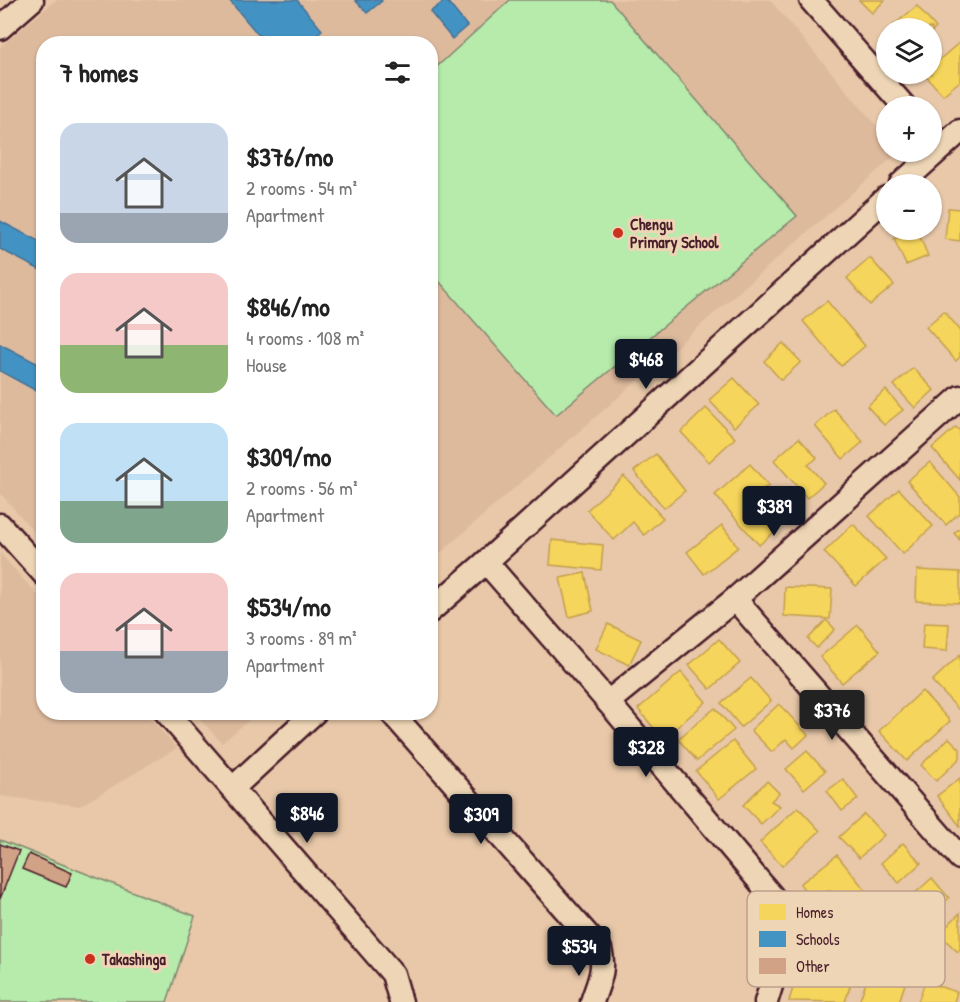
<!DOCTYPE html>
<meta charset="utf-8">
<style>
body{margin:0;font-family:"Patrick Hand",sans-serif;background:#f6f6f6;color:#222;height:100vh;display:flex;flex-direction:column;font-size:22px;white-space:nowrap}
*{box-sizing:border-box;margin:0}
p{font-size:20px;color:#767676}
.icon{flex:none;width:33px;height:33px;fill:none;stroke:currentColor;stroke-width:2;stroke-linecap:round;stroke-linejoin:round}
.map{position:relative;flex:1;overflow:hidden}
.side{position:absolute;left:36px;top:36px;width:402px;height:684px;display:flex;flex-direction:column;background:#fff;border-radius:24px;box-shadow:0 2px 4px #0004}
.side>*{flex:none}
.buttons{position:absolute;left:876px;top:18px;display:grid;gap:12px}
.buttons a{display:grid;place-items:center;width:66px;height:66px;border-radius:50%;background:#fff;box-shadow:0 2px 4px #0004;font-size:30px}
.price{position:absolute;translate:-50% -51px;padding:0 14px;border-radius:6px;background:#111827;color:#fff;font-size:20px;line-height:39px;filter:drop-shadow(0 2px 3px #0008)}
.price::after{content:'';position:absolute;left:50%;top:36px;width:18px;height:14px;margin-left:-9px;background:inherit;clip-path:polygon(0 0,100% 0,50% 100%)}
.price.on{background:#222;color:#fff}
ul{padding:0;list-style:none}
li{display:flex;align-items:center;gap:18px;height:150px;padding:0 24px}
li span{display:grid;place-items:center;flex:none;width:168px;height:120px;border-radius:18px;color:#555}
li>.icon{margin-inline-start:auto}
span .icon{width:72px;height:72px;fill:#fffc;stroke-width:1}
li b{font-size:26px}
h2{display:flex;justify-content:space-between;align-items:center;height:72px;padding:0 24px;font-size:26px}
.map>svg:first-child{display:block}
</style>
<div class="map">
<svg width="960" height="1002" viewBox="0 0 960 1002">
<rect width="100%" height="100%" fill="#e8c8a9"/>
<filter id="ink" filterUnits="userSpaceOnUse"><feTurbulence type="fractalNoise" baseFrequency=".0167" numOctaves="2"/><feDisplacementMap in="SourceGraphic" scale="12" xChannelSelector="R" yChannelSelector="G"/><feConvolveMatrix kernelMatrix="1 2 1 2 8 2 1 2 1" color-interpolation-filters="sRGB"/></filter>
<g filter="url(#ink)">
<g fill="#deba9d">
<polygon points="56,0 770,0 886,137 886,152 899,152 431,561 430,44 44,44 43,542 0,493 0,47"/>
<polygon points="0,553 43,601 44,712 145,713 177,748 80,806 0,796"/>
<polygon points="194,713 257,713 222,743"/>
</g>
<g fill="#b6ebac" stroke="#80856c" stroke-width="1.5">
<polygon points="510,0 610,0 797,216 556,415 431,272 431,72"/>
<polygon points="0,840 195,916 167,1002 0,1002"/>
</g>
<g fill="#f6d55c" stroke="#c29e4d" stroke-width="1.5">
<polygon points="859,0 885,0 872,13"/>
<polygon points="917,6 936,28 932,32 932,28 890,28"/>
<polygon points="960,42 960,81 943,95 924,74 932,74 932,66"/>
<polygon points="948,208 960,209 960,241 945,239"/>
<polygon points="915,230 917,230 928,256 906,265 894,239"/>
<polygon points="870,258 894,285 870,305 847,278"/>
<polygon points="827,301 865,346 841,366 803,321"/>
<polygon points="944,311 960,330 960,357 956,361 926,327"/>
<polygon points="783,343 801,362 781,380 764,361"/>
<polygon points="913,368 934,390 915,408 894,385"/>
<polygon points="734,378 759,405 734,427 709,400"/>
<polygon points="886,390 903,410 884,425 867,406"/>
<polygon points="706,408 735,438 709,462 681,432"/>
<polygon points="834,409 863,442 843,459 815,426"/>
<polygon points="956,427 960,431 960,480 932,448"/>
<polygon points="799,438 817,458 808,465 824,483 807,498 774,460"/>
<polygon points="656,454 685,491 664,508 634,471"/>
<polygon points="930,462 960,497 960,512 946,525 907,481"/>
<polygon points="750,464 769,486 756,492 784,524 759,545 715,495"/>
<polygon points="624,476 663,518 644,535 633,522 614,540 587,510"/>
<polygon points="899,489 933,526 903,554 869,516"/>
<polygon points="853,524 886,559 856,586 824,552"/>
<polygon points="722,525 738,547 704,574 687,552"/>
<polygon points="960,528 960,540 954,533"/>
<polygon points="552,540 603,545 601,570 550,565"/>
<polygon points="917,570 960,572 960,603 916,601"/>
<polygon points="585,573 593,611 569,617 560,578"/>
<polygon points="785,587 832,589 830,619 784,616"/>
<polygon points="826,620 835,629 817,648 808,639"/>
<polygon points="924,623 949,624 947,651 922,649"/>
<polygon points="608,624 641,640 629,665 596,649"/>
<polygon points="858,625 880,651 842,683 820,657"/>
<polygon points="719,639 740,663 710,689 689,665"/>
<polygon points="960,655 960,709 959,710 932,681"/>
<polygon points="681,672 706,702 663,739 638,709"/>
<polygon points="751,678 771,701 741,727 721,703"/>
<polygon points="922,691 950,721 907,761 879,731"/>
<polygon points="779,704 808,735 794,748 786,739 772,752 751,730"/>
<polygon points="715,708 734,730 697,761 678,739"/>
<polygon points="949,738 960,749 960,758 936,781 921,765"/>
<polygon points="733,741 756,769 719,799 696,771"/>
<polygon points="807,751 825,771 804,789 786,769"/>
<polygon points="960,778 960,826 937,796"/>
<polygon points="843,779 858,799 842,811 827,791"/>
<polygon points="767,781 779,793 771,801 780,806 761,824 743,805"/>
<polygon points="798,807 820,831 782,866 760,842"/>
<polygon points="864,814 884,835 859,858 839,837"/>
<polygon points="903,843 921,863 899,883 881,863"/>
<polygon points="837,855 866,891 844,909 829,890 814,902 800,884"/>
<polygon points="932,878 949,898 930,915 913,895"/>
<polygon points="960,913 960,949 958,952 939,934"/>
<polygon points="799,968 851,983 845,1002 789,1001"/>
<polygon points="870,972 905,984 899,1002 859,1002"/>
<polygon points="925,982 957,992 954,1002 918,1002"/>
</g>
<g fill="#4393c3" stroke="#457095" stroke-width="1.5">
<polygon points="229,0 297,0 322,30 306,44 266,44"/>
<polygon points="355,0 381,0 382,1 367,13"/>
<polygon points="446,0 467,26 452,39 430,12"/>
<polygon points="0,221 44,244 44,272 0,249"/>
<polygon points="0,344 44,367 44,395 0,371"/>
</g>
<g fill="#d2a287" stroke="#4a1f2b" stroke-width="1.5">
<polygon points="0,844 19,851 0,899"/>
<polygon points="29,854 72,873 66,887 22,869"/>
</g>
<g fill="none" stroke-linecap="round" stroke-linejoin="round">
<g stroke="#4a1f2b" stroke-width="27">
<g id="minor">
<polyline points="811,0 904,106"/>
<polyline points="0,28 32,0"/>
<polyline points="901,184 960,131"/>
<polyline points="0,525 44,574"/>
<polyline points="486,562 608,702 787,914 789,922 788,931 766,1002"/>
<polyline points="735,599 960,858"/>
<polyline points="430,611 486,562 886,198"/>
<polyline points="608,702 735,599 960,397"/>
<polyline points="166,712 393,974 401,1002"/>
<path d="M 391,712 L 600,949 C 606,970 598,983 592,1002"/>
<polyline points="233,788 315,712"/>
</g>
</g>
<use href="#minor" stroke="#edd5b5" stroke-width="22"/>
</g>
</g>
<g fill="#c8321e" stroke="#edd5b5" stroke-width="2">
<circle cx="618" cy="233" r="6"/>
<circle cx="90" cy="959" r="6"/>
</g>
<g text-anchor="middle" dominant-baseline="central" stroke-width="6" stroke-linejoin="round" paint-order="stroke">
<g font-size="16" font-weight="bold" fill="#4a1f2b" stroke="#edd5b5" text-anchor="start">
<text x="630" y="224">Chengu<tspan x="630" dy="18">Primary School</tspan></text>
<text x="102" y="959">Takashinga</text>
</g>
</g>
<rect x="747" y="891" width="198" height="96" rx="9" fill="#edd5b5" stroke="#bc9e8c" stroke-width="1.5"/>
<rect x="759" y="904" width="27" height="16" fill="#f6d55c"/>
<rect x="759" y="931" width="27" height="16" fill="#4393c3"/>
<rect x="759" y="958" width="27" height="16" fill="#d2a287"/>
<g font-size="16" fill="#4a1f2b">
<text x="796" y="918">Homes</text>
<text x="796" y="945">Schools</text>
<text x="796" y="972">Other</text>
</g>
</svg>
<div class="buttons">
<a><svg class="icon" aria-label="layers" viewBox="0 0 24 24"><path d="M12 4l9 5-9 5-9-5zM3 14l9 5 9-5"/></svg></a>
<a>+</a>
<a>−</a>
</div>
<b class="price" style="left:646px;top:390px">$468</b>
<b class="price" style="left:774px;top:537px">$389</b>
<b class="price on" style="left:832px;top:741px">$376</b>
<b class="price" style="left:646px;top:778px">$328</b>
<b class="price" style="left:307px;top:844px">$846</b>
<b class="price" style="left:481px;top:845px">$309</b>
<b class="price" style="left:579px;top:977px">$534</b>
<section class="side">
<h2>7 homes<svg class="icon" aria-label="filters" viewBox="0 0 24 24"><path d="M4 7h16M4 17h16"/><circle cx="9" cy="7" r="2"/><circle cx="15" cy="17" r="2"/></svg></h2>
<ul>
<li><span style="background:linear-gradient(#c9d6e8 75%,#9aa5b1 0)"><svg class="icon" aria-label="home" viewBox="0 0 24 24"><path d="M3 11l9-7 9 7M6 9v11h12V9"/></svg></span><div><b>$376/mo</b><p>2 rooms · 54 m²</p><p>Apartment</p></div></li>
<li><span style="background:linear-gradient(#f6c9c9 60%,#8fb573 0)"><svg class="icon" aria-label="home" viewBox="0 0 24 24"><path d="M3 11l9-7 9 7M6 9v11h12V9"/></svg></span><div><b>$846/mo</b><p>4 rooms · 108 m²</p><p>House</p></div></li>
<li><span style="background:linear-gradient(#bfe0f5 65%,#7fa58c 0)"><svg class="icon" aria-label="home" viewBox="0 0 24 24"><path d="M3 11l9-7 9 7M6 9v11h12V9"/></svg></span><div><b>$309/mo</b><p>2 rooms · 56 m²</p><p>Apartment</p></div></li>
<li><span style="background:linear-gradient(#f6c9c9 65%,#9aa5b1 0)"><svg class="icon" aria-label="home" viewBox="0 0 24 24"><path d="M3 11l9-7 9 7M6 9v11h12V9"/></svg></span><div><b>$534/mo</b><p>3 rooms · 89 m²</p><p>Apartment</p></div></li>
</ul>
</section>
</div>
